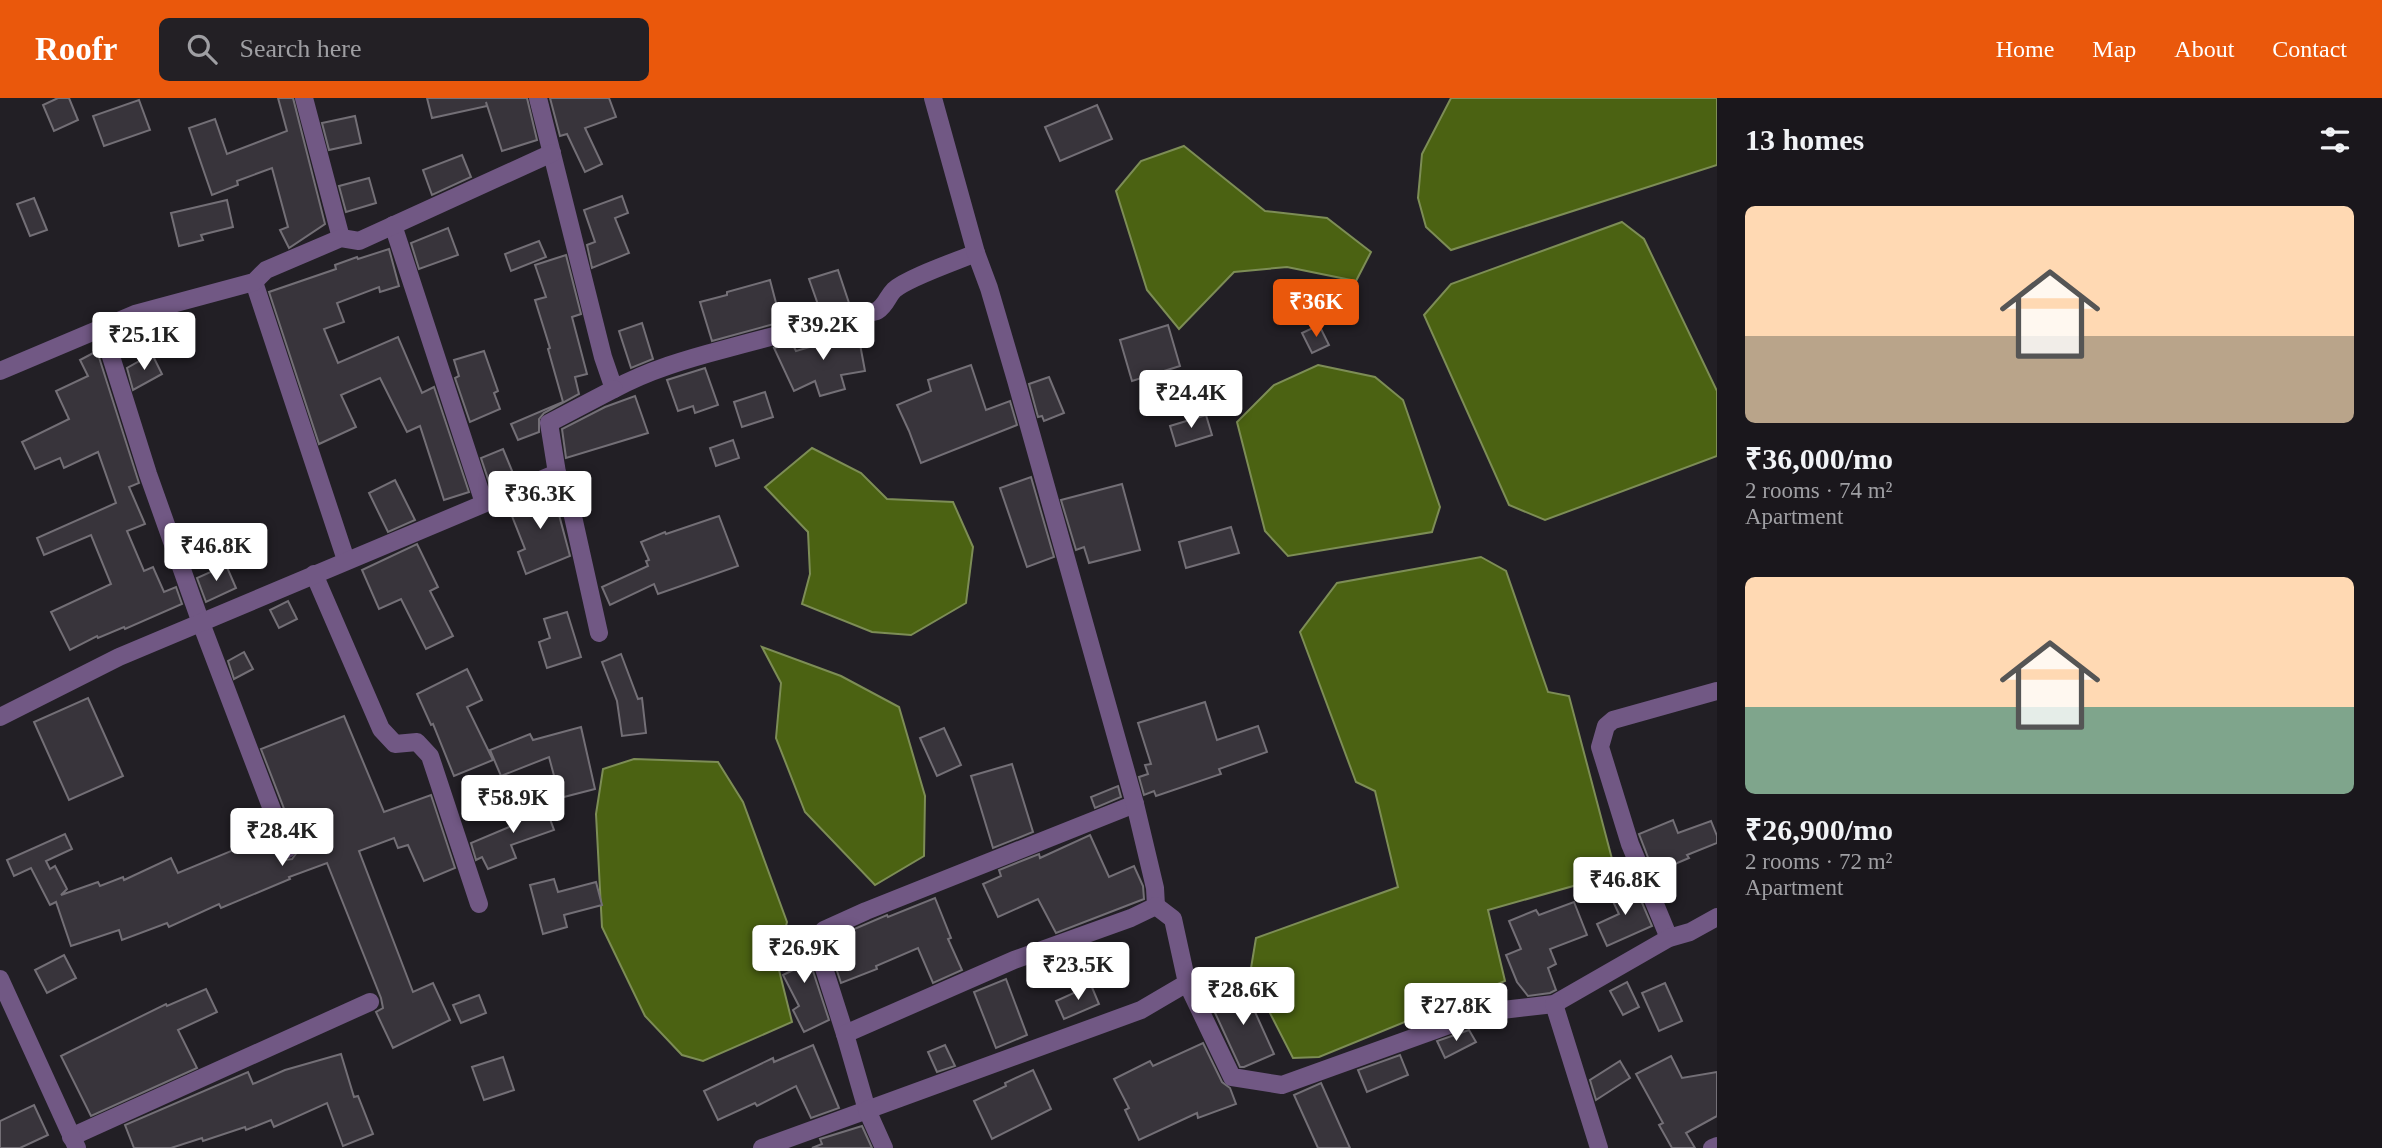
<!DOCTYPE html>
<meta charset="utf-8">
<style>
body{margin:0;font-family:Georgia,serif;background:#232025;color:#f1f3f6;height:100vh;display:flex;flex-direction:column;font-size:26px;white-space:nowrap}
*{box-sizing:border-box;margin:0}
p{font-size:23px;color:#9f9fa3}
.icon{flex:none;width:38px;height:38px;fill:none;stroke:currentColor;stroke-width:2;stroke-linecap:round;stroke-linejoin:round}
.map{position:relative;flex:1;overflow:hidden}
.details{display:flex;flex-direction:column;background:#1a171c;width:665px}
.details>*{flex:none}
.price{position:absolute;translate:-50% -60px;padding:0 16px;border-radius:7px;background:#fff;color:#222;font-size:23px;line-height:46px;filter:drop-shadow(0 2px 4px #0008)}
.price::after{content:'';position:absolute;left:50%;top:42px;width:21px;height:16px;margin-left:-10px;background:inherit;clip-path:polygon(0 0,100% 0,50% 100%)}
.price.active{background:#ea580c;color:#fff}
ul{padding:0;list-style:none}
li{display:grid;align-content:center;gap:14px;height:371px;padding:0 28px}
li span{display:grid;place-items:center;height:217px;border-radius:10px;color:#555}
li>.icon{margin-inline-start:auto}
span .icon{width:126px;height:126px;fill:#fffc;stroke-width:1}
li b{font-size:30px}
h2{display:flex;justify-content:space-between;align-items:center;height:84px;padding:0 28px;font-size:30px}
header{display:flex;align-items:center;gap:42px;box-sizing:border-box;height:98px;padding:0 35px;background:#ea580c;color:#fff}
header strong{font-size:33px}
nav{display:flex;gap:38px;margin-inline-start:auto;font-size:24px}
.search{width:490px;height:63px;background:#232025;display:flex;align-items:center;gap:18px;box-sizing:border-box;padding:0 24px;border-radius:10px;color:#9f9fa3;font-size:26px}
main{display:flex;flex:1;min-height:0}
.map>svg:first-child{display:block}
</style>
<header>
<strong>Roofr</strong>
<div class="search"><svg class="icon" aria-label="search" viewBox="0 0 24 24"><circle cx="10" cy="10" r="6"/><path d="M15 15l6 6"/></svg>Search here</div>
<nav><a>Home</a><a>Map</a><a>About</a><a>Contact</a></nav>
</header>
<main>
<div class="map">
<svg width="1717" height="1050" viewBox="0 0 1717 1050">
<rect width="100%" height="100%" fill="#221f25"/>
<g fill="#4b6212" stroke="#7d8d56" stroke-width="2">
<polygon points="1451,0 1717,0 1717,67 1451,152 1426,129 1418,100 1422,56"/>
<polygon points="1184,48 1265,113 1327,120 1371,154 1356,183 1287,169 1234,174 1179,231 1147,192 1116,93 1141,63"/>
<polygon points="1622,124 1644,141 1717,293 1717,358 1545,422 1509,407 1424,217 1451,186"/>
<polygon points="1318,267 1375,279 1403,302 1440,409 1432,434 1288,458 1265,433 1237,324 1274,287"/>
<polygon points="812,350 861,375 887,401 953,404 973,449 966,505 911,537 872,534 802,506 810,476 808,434 765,389"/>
<polygon points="1481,459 1506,473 1548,594 1569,598 1616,776 1488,812 1505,883 1319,959 1293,960 1250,876 1256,840 1398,789 1375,693 1356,684 1300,534 1337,485"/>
<polygon points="762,549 841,578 899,609 925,698 924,758 875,787 805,714 776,640 781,585"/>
<polygon points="634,661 718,664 743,704 787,824 777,864 792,924 703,963 682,957 645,918 602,829 596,716 603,671"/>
</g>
<g fill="#38343b" stroke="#736f76" stroke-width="2">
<polygon points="58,0 69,0 78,22 54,33 43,7"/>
<polygon points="278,0 293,0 325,126 289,150 280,132 288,129 272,70 237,83 238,87 212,97 189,30 215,21 227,56 287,33"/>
<polygon points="427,0 527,0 537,42 502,53 486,4 487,8 432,20"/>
<polygon points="550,0 609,0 616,19 585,30 602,66 585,74 567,36 560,38"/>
<polygon points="139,2 150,32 104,48 93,18"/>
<polygon points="1097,7 1112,41 1060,63 1045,29"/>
<polygon points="355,18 361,45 329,52 322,25"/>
<polygon points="462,57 471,79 432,97 423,72"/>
<polygon points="369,80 376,105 346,114 339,88"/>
<polygon points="622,98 628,115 615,120 629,155 592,170 587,147 595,144 584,112"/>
<polygon points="34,100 47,132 30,138 17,106"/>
<polygon points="227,102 233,129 201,137 203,142 179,148 171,115"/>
<polygon points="448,130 458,157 419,171 411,145"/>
<polygon points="539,143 546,159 511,173 505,156"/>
<polygon points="389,151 399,188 380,194 379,189 337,205 344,224 324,231 338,265 398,239 422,295 434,289 469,394 444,402 420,328 407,334 380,280 341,297 356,329 319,346 269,194 336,171 335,167 357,159 358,161"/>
<polygon points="566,157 581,216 572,219 587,276 575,279 579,296 544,315 539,321 539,334 518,342 511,326 563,304 548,251 550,250 535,202 546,199 535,167"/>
<polygon points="838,172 850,208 821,215 809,181"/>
<polygon points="770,182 781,224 712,243 700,204 727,197 727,194"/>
<polygon points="642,225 653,261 631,270 619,233"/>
<polygon points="1168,227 1180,268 1132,283 1120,242"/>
<polygon points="1319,227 1329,247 1312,255 1302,235"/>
<polygon points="857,230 865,273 841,277 845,291 820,298 815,283 794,293 774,250 792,245 796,253 830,243 828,236"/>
<polygon points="97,253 139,385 129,389 145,426 127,433 144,473 153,469 164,494 176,489 182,506 125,531 124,529 98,540 97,538 70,552 51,514 111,486 91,437 44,457 37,440 116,405 98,354 64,370 60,360 35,371 22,344 69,321 56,293 88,278 80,262"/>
<polygon points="484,253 498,293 494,295 500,311 470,324 455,280 459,278 454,262"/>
<polygon points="152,256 162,276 133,292 127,270"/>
<polygon points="971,267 986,312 1010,303 1017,327 921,365 909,333 897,307 931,293 928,282"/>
<polygon points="705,270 718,307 695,315 693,308 678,313 667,282"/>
<polygon points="1049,279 1064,315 1044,323 1042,318 1038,319 1029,286"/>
<polygon points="765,294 773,319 742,329 734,304"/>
<polygon points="635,298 648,335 566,360 562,331 605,309"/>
<polygon points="1206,317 1212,337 1176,348 1170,328"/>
<polygon points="733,342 739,360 716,368 710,350"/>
<polygon points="503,351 515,380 496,388 495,386 490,387 481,360"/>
<polygon points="1031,379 1054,459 1027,469 1000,390"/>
<polygon points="395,382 415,422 388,434 369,395"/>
<polygon points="1122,386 1140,452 1089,465 1084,449 1076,452 1061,402"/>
<polygon points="551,390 559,409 560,412 558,413 570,458 526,476 518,454 525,451 508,408"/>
<polygon points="719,418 738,468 658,496 654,486 610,507 602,489 648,468 646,463 649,462 641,444 665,434 666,436"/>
<polygon points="1231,429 1239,455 1186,470 1179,444"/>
<polygon points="417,446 438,489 430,493 453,538 426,551 401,501 379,511 362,472"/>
<polygon points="226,467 236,490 206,504 197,480"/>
<polygon points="288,503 297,521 279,530 270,512"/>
<polygon points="567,514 581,559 547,570 539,544 550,540 544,521"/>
<polygon points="244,554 253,571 234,581 228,563"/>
<polygon points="621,556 638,601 642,600 646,635 622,638 617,603 602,564"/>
<polygon points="467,571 482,602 467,609 493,662 454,678 433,626 431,627 417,596"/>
<polygon points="88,600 123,678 69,702 34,624"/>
<polygon points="1205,604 1217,642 1258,628 1267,654 1219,671 1221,676 1156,698 1154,693 1144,697 1139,679 1148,676 1145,667 1151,666 1138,625"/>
<polygon points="344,618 384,714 431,697 455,770 424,783 408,747 398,750 394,740 359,753 413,894 433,885 450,922 393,950 376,914 383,910 381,900 327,765 289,779 290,781 221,810 219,806 169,829 167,825 122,842 119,832 71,848 56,804 50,807 31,770 14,778 7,762 65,736 72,751 46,763 50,771 55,768 67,791 61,797 98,784 100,788 123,779 124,782 171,760 178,775 270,737 279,759 285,762 292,761 298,753 298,747 261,651"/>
<polygon points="581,629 595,691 560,700 549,659 501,678 490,652 530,636 533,642"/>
<polygon points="944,630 961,667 937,678 920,640"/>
<polygon points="1012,666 1033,734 993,750 971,678"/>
<polygon points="1118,688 1121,699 1095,710 1091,699"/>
<polygon points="543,702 554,732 511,747 516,760 488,771 482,759 476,762 471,745 514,727 509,714"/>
<polygon points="1673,722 1678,735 1711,723 1717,738 1717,745 1687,757 1689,760 1654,775 1639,736"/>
<polygon points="1090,737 1109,779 1134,768 1143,788 1144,801 1056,835 1038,801 998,819 983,786 1001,778 999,772 1039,756 1040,760"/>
<polygon points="554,781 558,794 596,784 602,807 564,817 567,829 543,836 530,787"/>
<polygon points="1634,786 1652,828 1607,848 1597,826 1619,816 1610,797"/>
<polygon points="935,800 951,840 948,841 962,872 933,885 918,850 876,868 877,871 841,885 833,861 831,841 887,817 888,819"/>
<polygon points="1574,804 1587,837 1550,851 1556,866 1548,870 1556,892 1550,895 1528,898 1517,884 1506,857 1521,851 1509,823 1536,812 1539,817"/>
<polygon points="806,836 811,867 829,922 804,934 793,912 799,908 783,877 793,872 781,849"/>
<polygon points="64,857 76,880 47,895 35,872"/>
<polygon points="1006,881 1027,937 996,950 974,894"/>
<polygon points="1627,884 1639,909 1623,917 1610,893"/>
<polygon points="1665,885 1682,923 1659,933 1642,895"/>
<polygon points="1091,887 1099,906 1064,921 1056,903"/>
<polygon points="1249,889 1259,912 1255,914 1274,956 1244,969 1240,969 1211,906"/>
<polygon points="206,891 217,914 178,932 197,970 91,1018 61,958 166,906 167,908"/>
<polygon points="479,897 486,915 461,925 453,907"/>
<polygon points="1469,932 1476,944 1445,960 1437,943"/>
<polygon points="1203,945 1222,984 1230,990 1236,1006 1198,1020 1197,1015 1139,1042 1125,1012 1129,1010 1114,981 1150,963 1153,968"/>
<polygon points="813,947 839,1010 811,1020 796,988 757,1008 755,1005 718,1022 704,993 773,960 774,964"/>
<polygon points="945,947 955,968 937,974 928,954"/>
<polygon points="341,956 354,999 358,998 373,1036 343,1048 327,1005 274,1029 271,1022 246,1032 245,1029 203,1043 202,1040 171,1050 134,1050 125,1027 248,974 253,986 285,972"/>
<polygon points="1400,957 1408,977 1367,994 1358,972"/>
<polygon points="1671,958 1682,980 1717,974 1717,1018 1686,1035 1695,1050 1672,1050 1659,1027 1663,1025 1636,976"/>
<polygon points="503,959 514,992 484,1002 472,969"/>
<polygon points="1620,963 1630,980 1596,1002 1590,982"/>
<polygon points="1033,972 1051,1011 992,1041 974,1003 1006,988 1005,985"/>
<polygon points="1321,985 1350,1050 1318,1050 1294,997"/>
<polygon points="34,1007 48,1037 20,1050 0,1050 0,1023"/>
<polygon points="862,1028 872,1050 812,1050 822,1046 820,1041"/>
</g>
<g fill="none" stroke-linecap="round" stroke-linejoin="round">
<g stroke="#715884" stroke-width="18">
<polyline points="304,0 341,140"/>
<path d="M 538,0 L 603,259 L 614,291 C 649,272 687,261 725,251 C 775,237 826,225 877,213 C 887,206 887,199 894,192 C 907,180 957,163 976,155"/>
<polyline points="393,127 484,405"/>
<polyline points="254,184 346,462"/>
<polyline points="102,230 148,376 201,525 287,751"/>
<polyline points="0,273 135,216 254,184 266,172 341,140 359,143 552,55"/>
<polyline points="314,476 381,631 395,646 417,644 430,658 479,806"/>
<polyline points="599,535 570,405 557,375 549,325 614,291"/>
<polyline points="0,619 119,559 557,375"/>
<polyline points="1669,840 1630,746 1600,649 1606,628 1613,622 1717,593"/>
<polyline points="1187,885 1232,979 1282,987 1485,914 1554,906 1669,840 1690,834 1717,819"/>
<polyline points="1554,906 1599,1050"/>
<polyline points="845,936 822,864 818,840 824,832 866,813 1135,706"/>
<polyline points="71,1039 370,904"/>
<polyline points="762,1050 867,1012 845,936 1014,862 1131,820 1156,808 1155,790 1135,706 1016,282 989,190 976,155 933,0"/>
<polyline points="884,1050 867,1012 1141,912 1187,885 1173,821 1156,808"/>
<polyline points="1712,1050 1717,1048"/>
</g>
<polyline stroke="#715884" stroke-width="18" points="0,881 77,1050"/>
</g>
</svg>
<b class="price active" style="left:1316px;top:241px">₹36K</b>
<b class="price" style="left:823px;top:264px">₹39.2K</b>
<b class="price" style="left:144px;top:274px">₹25.1K</b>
<b class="price" style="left:1191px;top:332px">₹24.4K</b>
<b class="price" style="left:540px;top:433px">₹36.3K</b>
<b class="price" style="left:216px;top:485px">₹46.8K</b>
<b class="price" style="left:513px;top:737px">₹58.9K</b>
<b class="price" style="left:282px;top:770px">₹28.4K</b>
<b class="price" style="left:1625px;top:819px">₹46.8K</b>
<b class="price" style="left:804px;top:887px">₹26.9K</b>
<b class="price" style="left:1078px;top:904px">₹23.5K</b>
<b class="price" style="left:1243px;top:929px">₹28.6K</b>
<b class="price" style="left:1456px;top:945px">₹27.8K</b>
</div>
<section class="details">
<h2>13 homes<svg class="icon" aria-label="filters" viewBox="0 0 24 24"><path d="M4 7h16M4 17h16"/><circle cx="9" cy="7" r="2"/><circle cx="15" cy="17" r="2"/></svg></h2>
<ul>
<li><span style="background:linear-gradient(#ffd9b3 60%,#b9a48a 0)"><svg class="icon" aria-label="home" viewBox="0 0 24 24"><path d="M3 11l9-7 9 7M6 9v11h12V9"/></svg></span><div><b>₹36,000/mo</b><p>2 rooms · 74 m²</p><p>Apartment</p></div></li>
<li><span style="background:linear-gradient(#ffd9b3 60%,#7fa58c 0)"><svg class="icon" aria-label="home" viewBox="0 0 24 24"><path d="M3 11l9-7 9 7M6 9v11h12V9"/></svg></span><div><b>₹26,900/mo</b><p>2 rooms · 72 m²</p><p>Apartment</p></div></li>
</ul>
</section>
</main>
